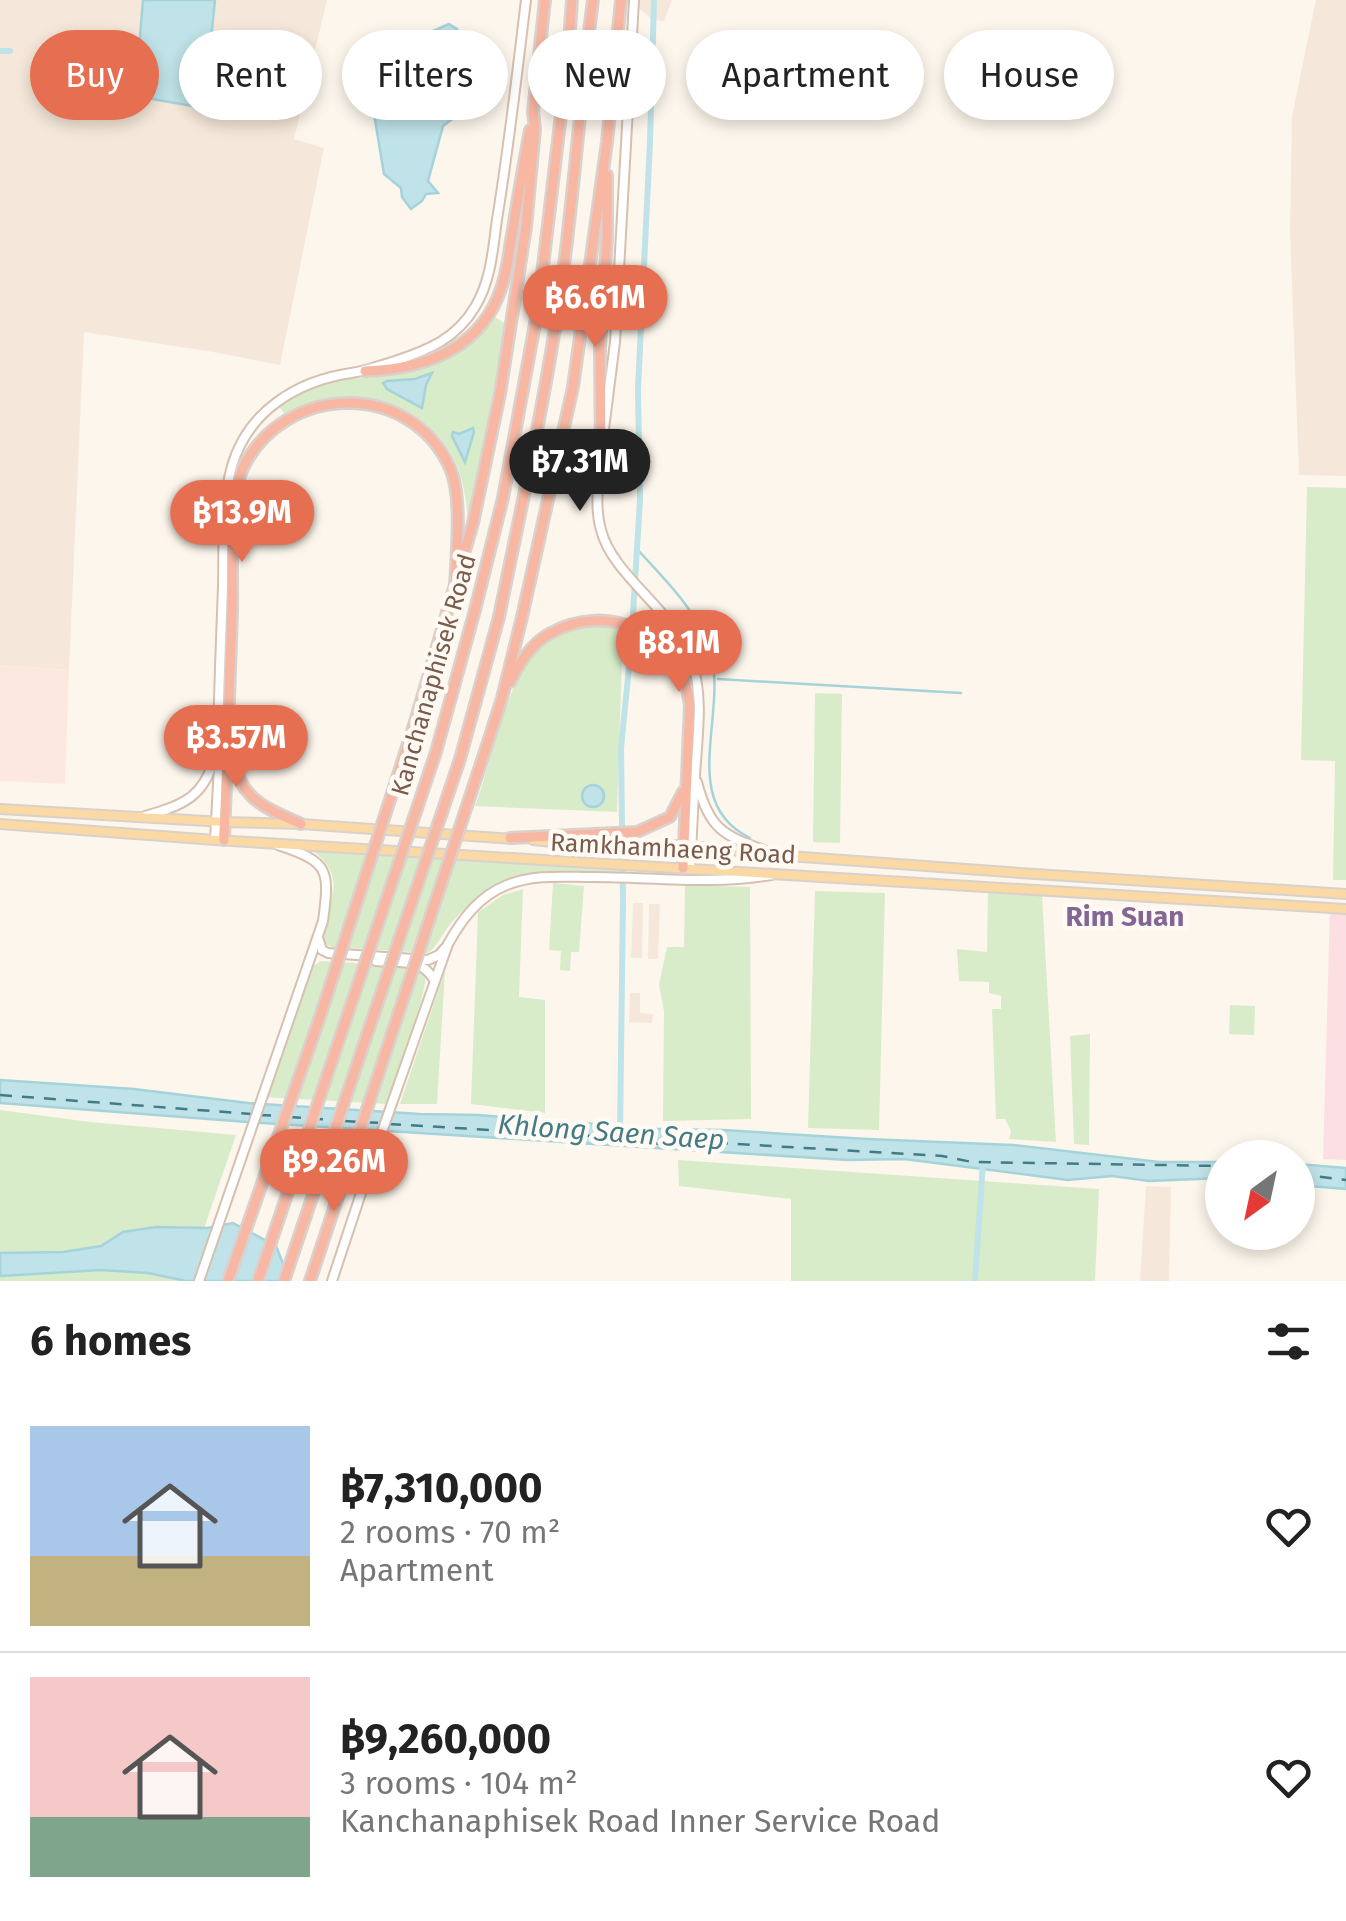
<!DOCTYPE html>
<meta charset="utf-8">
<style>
body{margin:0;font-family:"Fira Sans",sans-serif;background:#f2f2f2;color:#222;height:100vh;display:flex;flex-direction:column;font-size:38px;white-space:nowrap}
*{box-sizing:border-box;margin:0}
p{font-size:32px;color:#767676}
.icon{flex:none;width:55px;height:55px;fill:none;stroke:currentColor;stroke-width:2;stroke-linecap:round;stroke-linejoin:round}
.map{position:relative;height:1281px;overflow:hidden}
.drawer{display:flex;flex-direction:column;background:#fff;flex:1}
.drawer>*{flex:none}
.guide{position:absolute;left:30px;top:30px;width:1288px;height:90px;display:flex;gap:20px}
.needle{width:65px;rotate:213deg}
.buttons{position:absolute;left:1205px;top:1140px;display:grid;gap:20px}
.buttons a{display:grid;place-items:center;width:110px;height:110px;border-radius:50%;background:#fff;box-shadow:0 5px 15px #0003;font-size:50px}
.price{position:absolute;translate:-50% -85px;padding:0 22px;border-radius:35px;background:#e76f51;color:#fff;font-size:32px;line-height:65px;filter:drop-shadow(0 2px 5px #0008)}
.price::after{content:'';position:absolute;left:50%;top:60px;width:30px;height:22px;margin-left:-15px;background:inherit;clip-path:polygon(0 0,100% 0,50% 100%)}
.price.active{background:#222;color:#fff}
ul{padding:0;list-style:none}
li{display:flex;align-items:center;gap:30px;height:250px;padding:0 30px}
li+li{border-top:2px solid #e0e0e0}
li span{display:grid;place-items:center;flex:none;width:280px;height:200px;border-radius:0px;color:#555}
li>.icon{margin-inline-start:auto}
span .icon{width:120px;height:120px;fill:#fffc;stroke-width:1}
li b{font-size:42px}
h2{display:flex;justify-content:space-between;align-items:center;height:120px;padding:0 30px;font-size:42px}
.pill{padding:0 35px;border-radius:45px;background:#fff;box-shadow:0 5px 15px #0003;font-size:35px;line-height:90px}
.pill.active{background:#e76f51;color:#fff}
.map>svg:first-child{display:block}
</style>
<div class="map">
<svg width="1346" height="1281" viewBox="0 0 1346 1281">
<rect width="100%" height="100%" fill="#fdf6ec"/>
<g fill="#f5e8da">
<polygon points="0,0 327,0 294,139 324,148 280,365 213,352 84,332 69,670 0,665"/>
<polygon points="639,0 672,0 664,21 653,20 639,8"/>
<polygon points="1316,0 1346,0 1346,476 1299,475 1290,232 1292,116"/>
<polygon points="633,903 643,903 642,958 631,958"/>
<polygon points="649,904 660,904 658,959 648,959"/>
<polygon points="630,993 640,993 640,1013 653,1014 652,1023 629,1022"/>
<polygon points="1146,1186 1171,1187 1169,1281 1140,1281"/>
</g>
<polygon fill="#fde8e0" points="0,665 69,670 65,784 0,781"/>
<polygon fill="#fbdfe3" points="1330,910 1346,911 1346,1160 1323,1159"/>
<g fill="#d8ecc9">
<path d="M 493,316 L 506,324 L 505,333 L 468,520 C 466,501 464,483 457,466 C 426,396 349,382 285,415 L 277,403 C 313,383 349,379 389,373 C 404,371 421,370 435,365 C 461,355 477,337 493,316 Z"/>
<polygon points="1307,487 1346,488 1346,880 1333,880 1335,761 1301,760"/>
<path d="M 609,626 L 623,632 L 617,812 L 475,806 C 493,759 507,668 549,639 C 565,628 589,627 609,626 Z"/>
<polygon points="815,693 842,694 840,843 813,842"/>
<path d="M 311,849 L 465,861 L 545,862 L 619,868 L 620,873 C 552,872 502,866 452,922 C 443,932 439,945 428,953 L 332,947 L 325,944 C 315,908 358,885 311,849 Z"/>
<polygon points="553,883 584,886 579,952 571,952 570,971 560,970 561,951 549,950"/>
<polygon points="685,885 750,887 751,1119 663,1121 664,1011 659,985 667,947 684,947"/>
<polygon points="523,889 519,997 545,1000 545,1113 471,1104 478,912 503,895"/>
<polygon points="988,890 1042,895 1056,1142 1009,1139 1011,1131 1005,1119 996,1119 992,1009 1001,1009 1001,996 989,993 989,982 959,981 957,949 987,952"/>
<polygon points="815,891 885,893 879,1130 808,1128"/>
<path d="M 321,961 L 419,967 C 421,968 424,970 425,972 C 431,984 393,1086 386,1104 L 264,1097 L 312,967 Z"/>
<polygon points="445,971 437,1104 400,1104"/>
<polygon points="1230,1005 1255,1006 1254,1035 1229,1034"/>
<polygon points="1090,1034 1089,1145 1074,1144 1070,1036"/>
<polygon points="0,1110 90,1122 236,1135 186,1281 0,1281"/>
<polygon points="678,1160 1099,1189 1095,1281 791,1281 791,1199 679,1186"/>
</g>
<g fill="#bfe3e8" stroke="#a5d3da" stroke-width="2.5">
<polygon points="143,0 215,0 204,108 135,96"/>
<polygon points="449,24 457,29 459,41 470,62 464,110 443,126 428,181 438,193 426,194 422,201 411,209 402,197 401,188 384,174 373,108 387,67 404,39 415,39"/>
<polygon points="432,373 426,385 422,408 387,389 383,383 387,381 415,379"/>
<polygon points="473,428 474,432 465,462 452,436 453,432 459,434"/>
<circle cx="593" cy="796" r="11"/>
<polygon points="0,1080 134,1089 248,1103 420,1114 479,1115 581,1124 584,1122 596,1125 599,1128 723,1130 867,1139 1013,1145 1159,1162 1222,1162 1222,1178 1149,1181 1112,1176 1068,1180 904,1159 848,1160 656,1148 247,1122 0,1103"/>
<polygon points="1298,1164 1346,1168 1346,1189 1298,1185"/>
<polygon points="233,1223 276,1246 290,1281 186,1281 148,1273 101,1270 0,1276 0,1253 63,1252 101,1246 123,1232 156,1227 207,1228"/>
</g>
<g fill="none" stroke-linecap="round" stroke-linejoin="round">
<g stroke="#a5d3da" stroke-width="2.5">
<path d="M 637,549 C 666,581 700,613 711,655 C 727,716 678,803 750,838"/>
<polyline points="718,679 961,693"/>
</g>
<g stroke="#bfe3e8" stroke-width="6">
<polyline points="0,51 10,51"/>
<polyline points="620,1132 623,900 621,748 631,646 640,500 638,389 650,142 654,0"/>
<polyline points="975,1281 983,1162"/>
</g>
<g stroke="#437c86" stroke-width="2.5" stroke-dasharray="12 10" stroke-linecap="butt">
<polyline points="0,1095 251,1114"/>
<polyline points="259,1115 281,1116"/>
<polyline points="289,1117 336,1120"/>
<polyline points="344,1121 381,1123"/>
<polyline points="389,1124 642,1139 662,1145 668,1140 942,1156 972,1162 1222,1166"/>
<polyline points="1298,1174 1346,1180"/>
</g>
<g stroke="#d6c0b0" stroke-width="12">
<g id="secondary">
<polyline points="604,429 615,342 634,0"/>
<path d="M 601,453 C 599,478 594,506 601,530 C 613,577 675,610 692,662 C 704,699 697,738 695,776 C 693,807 692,838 690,868"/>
<path d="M 697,782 C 710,833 726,836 772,853"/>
<path d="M 145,816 C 184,805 206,796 215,754"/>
<path d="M 215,840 L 219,765 L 218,740 C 219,689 221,638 223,587 C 224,548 221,505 232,466 C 248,411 297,381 351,373 C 367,371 380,365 395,361 C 428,350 456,339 475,307 C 491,281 493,249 497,219 C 509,147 517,73 526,0"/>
<polyline points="318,938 322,950 328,953 428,960 439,955 445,948"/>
<path d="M 376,961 C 399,963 423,958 434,980"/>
<path d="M 199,1281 L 323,921 C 330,869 329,862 278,845"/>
<path d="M 332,1281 L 371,1163 L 448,944 C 462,919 479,896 507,885 C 535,874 563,877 592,877 C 651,877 713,885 771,875"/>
</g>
</g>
<g stroke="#dad1cd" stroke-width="12">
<g id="primary">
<polyline points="0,809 224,822 301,824 515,839"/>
<polyline points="0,824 215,840 1346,909"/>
<polyline points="533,840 611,848 683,845 775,855 1020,873 1346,894"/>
</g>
</g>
<g stroke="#dad1cd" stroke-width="14">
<g id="motorway">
<path d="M 365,371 C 424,369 480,350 501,289 C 508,270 509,249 513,229 C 518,196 524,163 530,130"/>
<polyline points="601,457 600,348 607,238 607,175"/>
<polyline points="475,610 503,498 538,308 568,56 572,0"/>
<path d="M 499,617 C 522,503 548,388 563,273 C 575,182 581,91 593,0"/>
<path d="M 510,682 C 519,664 530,645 549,634 C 610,599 682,636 690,705 L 683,868"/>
<polyline points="415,722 473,523 500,394 526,227 535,129 533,112 545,0"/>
<polyline points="489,739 502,698 522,617 573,387 607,142 621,0"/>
<path d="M 232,748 C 236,797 261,806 301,824"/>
<polyline points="510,838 637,832 670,817 683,792"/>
<path d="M 224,840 C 227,764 230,688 232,612 C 233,574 228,500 243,468 C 284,383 411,380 450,468 C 463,497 456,555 455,589"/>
<polyline points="310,1281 366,1112"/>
</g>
</g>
<use href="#secondary" stroke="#fff" stroke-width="8"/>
<use href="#primary" stroke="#fbd9a5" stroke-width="8"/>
<use href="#motorway" stroke="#f7b7a3" stroke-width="9"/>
<g stroke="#dad1cd" stroke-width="14" stroke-linecap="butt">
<g id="motorway-bridge">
<polyline points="366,1112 489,739"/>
<polyline points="228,1281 320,1017 415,722"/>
<polyline points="258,1281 436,752 475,610"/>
<polyline points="284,1281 460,759 499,617"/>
</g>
</g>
<use href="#motorway-bridge" stroke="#f7b7a3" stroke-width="9"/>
</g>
<g text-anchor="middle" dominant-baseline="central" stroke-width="9" stroke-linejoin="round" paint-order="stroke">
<g font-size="25" fill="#7a5c4d" stroke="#fffaf3">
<text transform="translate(434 675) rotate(-74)">Kanchanaphisek Road</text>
<text transform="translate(673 849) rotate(3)">Ramkhamhaeng Road</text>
</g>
<g font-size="28" font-weight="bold" fill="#846695" stroke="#fffaf3">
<text x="1125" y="916">Rim Suan</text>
</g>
<g font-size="28" font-style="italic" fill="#437c86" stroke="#fffaf3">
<text transform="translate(611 1132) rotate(4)">Khlong Saen Saep</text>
</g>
</g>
</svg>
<div class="buttons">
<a><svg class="needle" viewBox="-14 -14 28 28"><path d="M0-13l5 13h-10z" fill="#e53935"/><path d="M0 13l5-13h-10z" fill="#767676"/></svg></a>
</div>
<b class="price" style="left:595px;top:350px">฿6.61M</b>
<b class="price active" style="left:580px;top:514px">฿7.31M</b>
<b class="price" style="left:242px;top:565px">฿13.9M</b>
<b class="price" style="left:679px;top:695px">฿8.1M</b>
<b class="price" style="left:236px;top:790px">฿3.57M</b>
<b class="price" style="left:334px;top:1214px">฿9.26M</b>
<div class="guide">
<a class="pill active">Buy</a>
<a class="pill">Rent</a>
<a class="pill">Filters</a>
<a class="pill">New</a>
<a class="pill">Apartment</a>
<a class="pill">House</a>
</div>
</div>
<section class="drawer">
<h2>6 homes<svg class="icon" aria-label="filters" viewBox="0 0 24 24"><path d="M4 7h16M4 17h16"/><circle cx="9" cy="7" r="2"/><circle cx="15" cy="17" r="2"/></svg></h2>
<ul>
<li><span style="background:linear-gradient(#a9c7e8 65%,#c2b280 0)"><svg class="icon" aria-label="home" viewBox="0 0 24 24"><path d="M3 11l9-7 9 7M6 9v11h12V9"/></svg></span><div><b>฿7,310,000</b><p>2 rooms · 70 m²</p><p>Apartment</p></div><svg class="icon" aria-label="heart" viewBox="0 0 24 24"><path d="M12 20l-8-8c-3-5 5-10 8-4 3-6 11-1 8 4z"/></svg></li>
<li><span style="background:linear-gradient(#f6c9c9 70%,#7fa58c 0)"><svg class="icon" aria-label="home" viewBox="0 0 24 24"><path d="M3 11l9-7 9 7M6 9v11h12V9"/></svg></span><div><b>฿9,260,000</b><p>3 rooms · 104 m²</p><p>Kanchanaphisek Road Inner Service Road</p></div><svg class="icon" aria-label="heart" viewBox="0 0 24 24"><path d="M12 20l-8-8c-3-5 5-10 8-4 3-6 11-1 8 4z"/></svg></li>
</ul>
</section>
